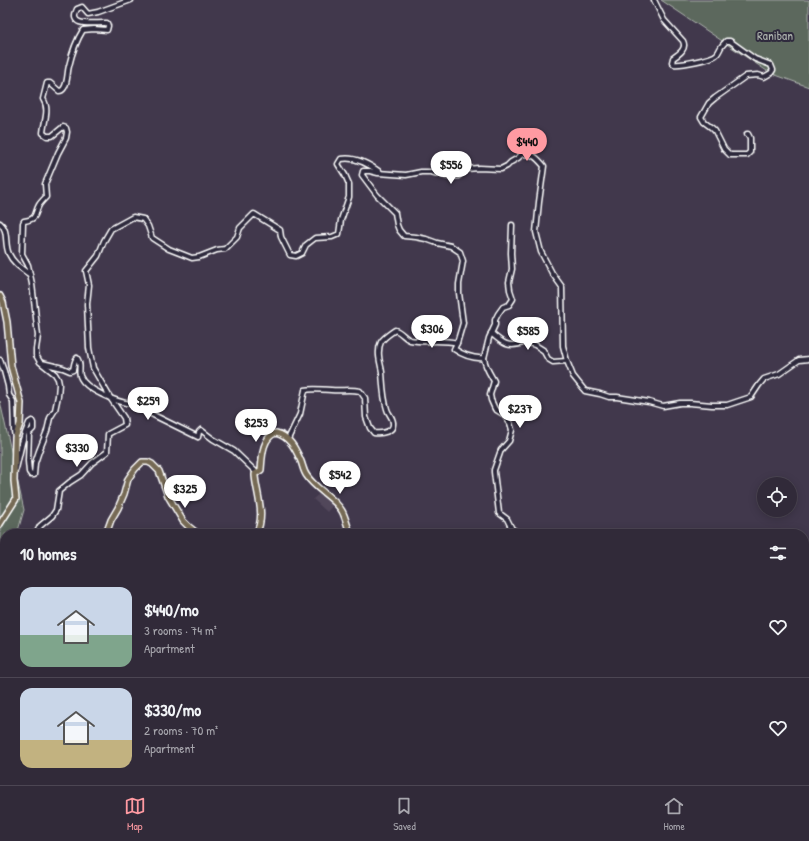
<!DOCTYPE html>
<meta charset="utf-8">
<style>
body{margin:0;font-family:"Patrick Hand",sans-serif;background:#393241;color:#f1f3f6;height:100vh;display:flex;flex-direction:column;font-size:15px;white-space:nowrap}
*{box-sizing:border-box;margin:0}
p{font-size:13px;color:#a8a7ae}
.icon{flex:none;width:22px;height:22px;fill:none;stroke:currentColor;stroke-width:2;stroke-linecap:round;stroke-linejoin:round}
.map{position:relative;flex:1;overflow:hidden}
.panel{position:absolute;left:0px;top:529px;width:809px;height:256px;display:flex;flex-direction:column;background:#312a39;border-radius:16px 16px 0 0;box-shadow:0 2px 10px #0003,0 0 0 1px #4c4653}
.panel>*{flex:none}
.fabs{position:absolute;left:757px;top:477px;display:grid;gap:8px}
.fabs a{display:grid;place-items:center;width:40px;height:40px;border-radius:50%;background:#312a39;box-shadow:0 2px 10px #0003,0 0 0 1px #4c4653;font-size:20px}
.price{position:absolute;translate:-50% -34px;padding:0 9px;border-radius:14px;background:#fff;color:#222;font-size:13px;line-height:26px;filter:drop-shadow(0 1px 2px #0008)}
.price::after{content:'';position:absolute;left:50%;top:24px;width:12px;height:9px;margin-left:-6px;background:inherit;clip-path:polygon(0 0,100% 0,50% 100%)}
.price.selected{background:#ff9aa2;color:#111}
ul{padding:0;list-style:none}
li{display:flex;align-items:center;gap:12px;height:100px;padding:0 20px}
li+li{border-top:1px solid #4c4653}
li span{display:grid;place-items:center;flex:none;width:112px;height:80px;border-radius:12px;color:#555}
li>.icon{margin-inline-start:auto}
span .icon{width:48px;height:48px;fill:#fffc;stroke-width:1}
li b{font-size:17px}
h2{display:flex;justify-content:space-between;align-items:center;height:48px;padding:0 20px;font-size:17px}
.menu{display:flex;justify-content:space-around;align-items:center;height:56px;border-top:1px solid #4c4653;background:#312a39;font-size:11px;color:#a8a7ae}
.menu a{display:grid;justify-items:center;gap:2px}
.menu .selected{color:#ff9aa2}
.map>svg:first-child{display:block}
</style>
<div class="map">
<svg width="809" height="785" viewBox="0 0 809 785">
<rect width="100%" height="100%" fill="#41384c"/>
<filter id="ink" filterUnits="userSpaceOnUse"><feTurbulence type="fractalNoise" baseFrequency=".025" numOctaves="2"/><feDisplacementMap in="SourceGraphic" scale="8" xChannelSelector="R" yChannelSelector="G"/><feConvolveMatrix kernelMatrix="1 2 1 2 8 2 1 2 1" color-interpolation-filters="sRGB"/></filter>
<g filter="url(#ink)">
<polygon fill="#51465a" points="320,493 334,504 327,512 313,499"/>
<g fill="#5c685d" stroke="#aeb4ae">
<polygon points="661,0 809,0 809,87 770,73"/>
<polygon points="0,401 24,510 17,534 5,534 5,627 0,627"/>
<polygon points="5,707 5,780 244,780 248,785 0,785 0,709"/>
</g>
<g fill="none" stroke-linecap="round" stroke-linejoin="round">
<g stroke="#fff" stroke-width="7">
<g id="minor">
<path d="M 654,0 L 664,20 L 683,41 C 687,49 679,54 673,58 L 672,62 L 674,64 C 680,65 713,59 717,54 C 718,53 719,51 720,49 C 721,46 724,44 726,41 L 730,41 L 755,59 L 771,65 L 773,70 L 771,73 L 764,77 L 758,75 L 746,76 L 715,98 L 709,103 L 701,117 L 704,122 L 712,128 L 715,131 L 724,149 L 730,155 L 747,155 L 750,152 L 750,138 L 748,134 L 747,134"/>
<path d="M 0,223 C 9,230 4,244 9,254 C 13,263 21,268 29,274"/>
<path d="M 491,333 C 502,343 509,349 525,342 L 535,345 L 543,350 L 548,359 L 553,362 L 567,361"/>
<path d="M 457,343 L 454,349 C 463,355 472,359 484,358 C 485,367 490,374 494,381 L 490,395 L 491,400 L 495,409 L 503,414 L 510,423 L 512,430 L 509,441 L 501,450 L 494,470 L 494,472 L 499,513 L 507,519 L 512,529 L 517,532 L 517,534"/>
<polyline points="484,358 489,338 495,325 495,320 498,314 503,307 509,305 513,299 510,290 509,282 512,269 511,253 512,225"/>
<polyline points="0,360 4,371 8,386 9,395 13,401 14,431 15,438"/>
<path d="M 42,363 L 63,368 L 70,371 L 73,370 C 74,366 74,361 77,358 C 82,365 78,368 80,376 C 85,390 117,402 131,404 L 198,437 L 199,432 L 201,430 L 213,439 L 234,451 L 257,473"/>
<path d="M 288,439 L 300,414 L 305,390 C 314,388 322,390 331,390 C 341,391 350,389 360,391 L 365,398 L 366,417 L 370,428 L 374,433 C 381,434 394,432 393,423 C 393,417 388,414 387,409 C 383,397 383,384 382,372 C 381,365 378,357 379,351 C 379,348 380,344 381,342 C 384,337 391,333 395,330 C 402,332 404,338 410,340 C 426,343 442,339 457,343 L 463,323 L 459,293 L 459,284 L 463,261 L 460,252 L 451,246 L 437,243 L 426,239 L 416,237 L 404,236 L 399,230 L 397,225 L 395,213 L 377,195 L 362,175 L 363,171 L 370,171 L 378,173 L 406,175 L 421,172 L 431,172 L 450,177 L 458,176 L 466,169 L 479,168 L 501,169 L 507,166 L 511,162 L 518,158 L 522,154 C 534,154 536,157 544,166 L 539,202 L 536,232 L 541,252 L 552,273 L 562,287 L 563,346 L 567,361 L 573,376 L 585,391 L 600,394 L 609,397 L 617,397 L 649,402 L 663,406 L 680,403 L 690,403 L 712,405 L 727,405 L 751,397 L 759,385 L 764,379 L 779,374 L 799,360 L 809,359"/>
<path d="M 16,469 L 22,443 L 25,433 L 29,423 L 32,421 L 33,423 L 33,429 L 29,433 L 28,461 L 29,472 L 31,475 L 34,475 L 35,463 L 39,451 L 47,431 L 50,418 L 55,410 L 58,396 L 59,384 L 58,379 L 55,374 L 40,362 L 36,355 L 36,349 L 38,336 L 35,309 L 32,284 L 28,265 L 22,254 L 23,223 L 24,221 C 38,219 34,214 39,205 C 41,202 44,199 46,197 L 45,184 L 58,153 L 66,138 L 67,132 L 66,128 L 63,127 L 52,136 L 47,136 L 43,133 C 44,121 50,109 43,99 L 47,83 L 50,83 L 59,91 C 61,91 62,91 64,88 C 68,82 67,73 69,66 C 72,53 76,41 83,30 L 94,29 L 107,30 L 108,26 L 107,23 C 96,22 67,29 77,9 L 82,7 L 88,14 L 98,12 L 131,0"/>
<path d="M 37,534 L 37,532 L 40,526 L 52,516 L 56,510 L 59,491 L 70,482 L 81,475 L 92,463 L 107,452 L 108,434 L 125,425 L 124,418 L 111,399 L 93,368 L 89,348 L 87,304 L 89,285 L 86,271 L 98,256 L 104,241 L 111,229 L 133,217 L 143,219 L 148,226 L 152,238 L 169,249 L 187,256 L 192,258 L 199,257 L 217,250 L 225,249 L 237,237 L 240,228 L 254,214 L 280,230 L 281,237 L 290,255 L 296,256 L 302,253 L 306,245 L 315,238 L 332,237 L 339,234 L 341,220 L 349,197 L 349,184 L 345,175 L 338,164 L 341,159 C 355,156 369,164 380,172"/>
<polyline points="804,558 809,546"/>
<polyline points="804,583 807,599 804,608"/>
<polyline points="0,623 2,621 5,621"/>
<polyline points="804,644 809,648"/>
<polyline points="371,780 388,785"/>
<polyline points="220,785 224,782 224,780"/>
</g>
</g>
<g stroke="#fff" stroke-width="8">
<g id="major">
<polyline points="0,296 3,302 7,322 11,366 21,403 20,424 15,438 14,481 16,499 0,524"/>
<polyline points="106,534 111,520 118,508 124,494 128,479 135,469 142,462 148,462 152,464 159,471 168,496 183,521 188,526 198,534"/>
<path d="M 256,534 C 266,515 257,496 255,476 L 255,474 L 261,470 C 262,458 262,437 276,433 C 289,436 295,448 300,459 C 303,465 303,471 307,476 C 316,490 334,497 342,511 C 346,518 347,527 351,534"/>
<polyline points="0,691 5,693"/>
<polyline points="765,780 774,785"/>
</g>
</g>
<use href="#minor" stroke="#2f2a3d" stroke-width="4"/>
<use href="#major" stroke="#766a54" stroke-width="5"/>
</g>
</g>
<g text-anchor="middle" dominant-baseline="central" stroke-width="4" stroke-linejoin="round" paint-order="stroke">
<g font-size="13" fill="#aeb4ae" stroke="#2f2a3d">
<text x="775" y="35">Raniban</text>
</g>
</g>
</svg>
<div class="fabs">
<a><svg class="icon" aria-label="locate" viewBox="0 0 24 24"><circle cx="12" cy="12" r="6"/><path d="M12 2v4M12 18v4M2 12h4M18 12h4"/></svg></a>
</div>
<b class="price selected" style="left:527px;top:162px">$440</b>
<b class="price" style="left:451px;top:185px">$556</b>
<b class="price" style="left:432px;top:349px">$306</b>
<b class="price" style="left:528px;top:351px">$585</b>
<b class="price" style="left:148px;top:421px">$259</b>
<b class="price" style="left:520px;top:429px">$237</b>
<b class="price" style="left:256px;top:443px">$253</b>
<b class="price" style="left:77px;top:468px">$330</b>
<b class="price" style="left:340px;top:495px">$542</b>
<b class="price" style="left:185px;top:509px">$325</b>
<section class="panel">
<h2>10 homes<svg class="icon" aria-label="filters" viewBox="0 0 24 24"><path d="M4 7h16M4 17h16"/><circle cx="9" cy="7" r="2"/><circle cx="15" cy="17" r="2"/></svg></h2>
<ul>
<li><span style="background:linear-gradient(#c9d6e8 60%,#7fa58c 0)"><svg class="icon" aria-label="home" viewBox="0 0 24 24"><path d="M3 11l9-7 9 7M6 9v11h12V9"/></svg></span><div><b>$440/mo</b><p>3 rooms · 74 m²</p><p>Apartment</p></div><svg class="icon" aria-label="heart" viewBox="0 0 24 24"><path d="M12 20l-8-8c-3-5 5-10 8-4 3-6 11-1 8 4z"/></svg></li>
<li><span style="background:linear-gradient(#c9d6e8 65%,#c2b280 0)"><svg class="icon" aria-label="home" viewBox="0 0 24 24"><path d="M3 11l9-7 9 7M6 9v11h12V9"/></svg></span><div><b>$330/mo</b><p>2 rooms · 70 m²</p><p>Apartment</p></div><svg class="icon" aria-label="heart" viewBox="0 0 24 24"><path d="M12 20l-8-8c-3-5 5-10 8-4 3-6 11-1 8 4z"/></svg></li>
</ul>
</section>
</div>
<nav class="menu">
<a class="selected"><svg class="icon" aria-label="map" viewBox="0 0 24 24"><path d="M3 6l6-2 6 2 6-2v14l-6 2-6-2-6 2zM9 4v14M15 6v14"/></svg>Map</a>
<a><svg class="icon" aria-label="saved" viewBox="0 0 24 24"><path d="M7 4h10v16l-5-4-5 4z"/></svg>Saved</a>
<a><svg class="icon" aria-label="home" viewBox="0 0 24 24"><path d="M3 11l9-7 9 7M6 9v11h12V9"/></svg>Home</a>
</nav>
